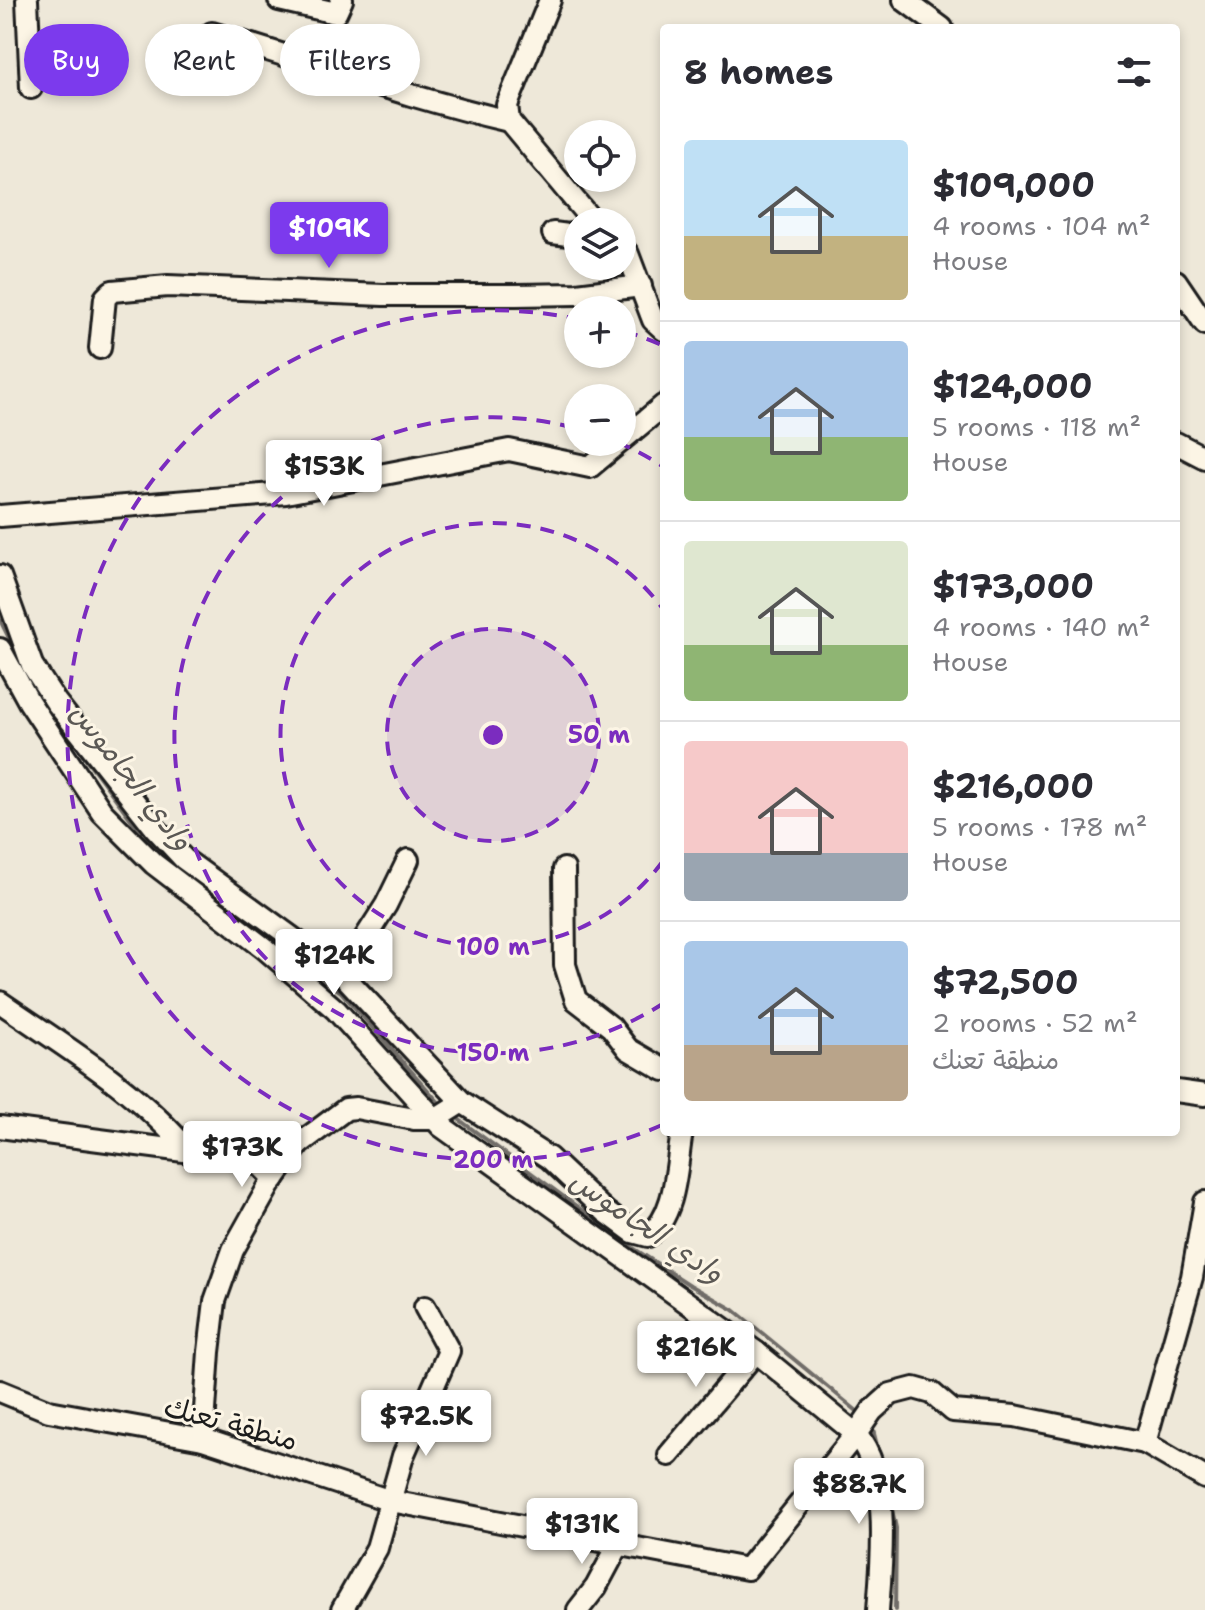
<!DOCTYPE html>
<meta charset="utf-8">
<style>
body{margin:0;font-family:"Shantell Sans","Playpen Sans Arabic",sans-serif;background:#f2f2f3;color:#2b2b33;height:100vh;display:flex;flex-direction:column;font-size:30px;white-space:nowrap}
*{box-sizing:border-box;margin:0}
p{font-size:26px;color:#7c7c81}
.icon{flex:none;width:44px;height:44px;fill:none;stroke:currentColor;stroke-width:2;stroke-linecap:round;stroke-linejoin:round}
.map{position:relative;flex:1;overflow:hidden}
.side{position:absolute;left:660px;top:24px;width:520px;height:1112px;display:flex;flex-direction:column;background:#fff;border-radius:8px;box-shadow:0 4px 12px #0003}
.side>*{flex:none}
.hud{position:absolute;left:24px;top:24px;width:516px;height:72px;display:flex;gap:16px}
.controls{position:absolute;left:564px;top:120px;display:grid;gap:16px}
.controls a{display:grid;place-items:center;width:72px;height:72px;border-radius:50%;background:#fff;box-shadow:0 4px 12px #0003;font-size:40px}
.price{position:absolute;translate:-50% -68px;padding:0 18px;border-radius:8px;background:#fff;color:#222;font-size:26px;line-height:52px;filter:drop-shadow(0 2px 4px #0008)}
.price::after{content:'';position:absolute;left:50%;top:48px;width:24px;height:18px;margin-left:-12px;background:inherit;clip-path:polygon(0 0,100% 0,50% 100%)}
.price.selected{background:#7c3aed;color:#fff}
ul{padding:0;list-style:none}
li{display:flex;align-items:center;gap:24px;height:200px;padding:0 24px}
li+li{border-top:2px solid #e1e1e2}
li span{display:grid;place-items:center;flex:none;width:224px;height:160px;border-radius:8px;color:#555}
li>.icon{margin-inline-start:auto}
span .icon{width:96px;height:96px;fill:#fffc;stroke-width:1}
li b{font-size:34px}
h2{display:flex;justify-content:space-between;align-items:center;height:96px;padding:0 24px;font-size:34px}
.pill{padding:0 28px;border-radius:36px;background:#fff;box-shadow:0 4px 12px #0003;font-size:28px;line-height:72px}
.pill.selected{background:#7c3aed;color:#fff}
.map>svg:first-child{display:block}
</style>
<div class="map">
<svg width="1205" height="1610" viewBox="0 0 1205 1610">
<rect width="100%" height="100%" fill="#eee8d9"/>
<filter id="ink" filterUnits="userSpaceOnUse"><feTurbulence type="fractalNoise" baseFrequency=".0125" numOctaves="2"/><feDisplacementMap in="SourceGraphic" scale="16" xChannelSelector="R" yChannelSelector="G"/><feConvolveMatrix kernelMatrix="1 2 1 2 8 2 1 2 1" color-interpolation-filters="sRGB"/></filter>
<g filter="url(#ink)">
<g fill="none" stroke-linecap="round" stroke-linejoin="round">
<g stroke="#6f6c67" stroke-width="4">
<polyline points="0,620 19,658"/>
<polyline points="57,720 157,854"/>
<polyline points="170,864 341,992 443,1107"/>
<polyline points="453,1115 633,1248 690,1285 734,1310 857,1411"/>
<polyline points="872,1426 880,1457"/>
<polyline points="890,1501 896,1528 895,1610"/>
</g>
<g stroke="#1c1c1c" stroke-width="26">
<g id="minor">
<polyline points="27,0 31,88"/>
<polyline points="279,0 336,13 342,0"/>
<polyline points="550,0 507,105 509,121 593,222"/>
<polyline points="904,0 942,28"/>
<path d="M 212,33 C 311,62 408,98 509,121"/>
<polyline points="553,233 568,235 578,232"/>
<polyline points="622,248 628,254 653,320 664,330"/>
<polyline points="1176,281 1205,324"/>
<polyline points="100,348 105,298 112,291 168,286 383,295 516,295 577,294 641,286"/>
<polyline points="622,440 664,405"/>
<polyline points="1176,443 1205,458"/>
<polyline points="0,516 286,493 509,450 590,467 620,442"/>
<path d="M 0,576 L 32,665 L 56,702 L 156,829 L 184,859 L 342,974 L 462,1102 L 549,1158 L 606,1212 L 633,1232 L 648,1236 C 677,1215 676,1165 682,1132"/>
<path d="M 0,649 L 29,702 L 102,812 L 154,864 L 264,948 L 336,1010 L 441,1126 L 756,1352 L 856,1434 C 891,1477 882,1557 878,1610"/>
<polyline points="564,869 565,965 576,1000 611,1027 628,1049 664,1070"/>
<polyline points="342,974 386,905 408,860"/>
<path d="M 0,1002 C 65,1047 138,1090 189,1152"/>
<polyline points="1176,1091 1205,1095"/>
<polyline points="0,1127 245,1159 261,1166 274,1179"/>
<polyline points="0,1391 49,1411 203,1439 391,1501 747,1569 856,1434 872,1411 891,1394 914,1388 932,1393 953,1411 1015,1416 1145,1443 1192,1277 1205,1202"/>
<polyline points="203,1439 209,1352 215,1301 233,1250 270,1184 299,1144 346,1109 356,1108 414,1119 435,1119 462,1102"/>
<polyline points="1145,1443 1205,1478"/>
<polyline points="669,1455 756,1352"/>
<polyline points="342,1610 377,1548 403,1456 449,1351 425,1307"/>
<polyline points="578,1610 596,1587 619,1544"/>
</g>
</g>
<use href="#minor" stroke="#fcf5e5" stroke-width="20"/>
</g>
</g>
<circle cx="493" cy="735" r="106" fill="#7b2cbf" fill-opacity=".12"/>
<g fill="none" stroke="#7b2cbf" stroke-width="4" stroke-dasharray="14 10">
<circle cx="493" cy="735" r="106"/>
<path d="M663 861A212 212 0 1 1 663 609"/>
<path d="M664 1003A318 318 0 1 1 578 429M617 442A318 318 0 0 1 664 467"/>
<path d="M662 1125A425 425 0 1 1 578 319M624 331A425 425 0 0 1 662 345"/>
</g>
<g text-anchor="middle" dominant-baseline="central" stroke-width="6" stroke-linejoin="round" paint-order="stroke">
<g font-size="28" fill="#1c1c1c" stroke="#fcf5e5">
<text transform="translate(231 1423) rotate(15)">منطقة تعنك</text>
</g>
<g font-size="30" font-style="italic" fill="#5b5854" stroke="#fcf5e5">
<text transform="translate(132 776) rotate(52)">وادي الجاموس</text>
<text transform="translate(647 1226) rotate(34)">وادي الجاموس</text>
</g>
</g>
<circle cx="493" cy="735" r="12" fill="#7b2cbf" stroke="#fcf5e5" stroke-width="4"/>
<g font-size="24" text-anchor="middle" font-weight="bold" fill="#7b2cbf" stroke="#fcf5e5" stroke-width="6" stroke-linejoin="round" paint-order="stroke">
<text x="599" y="743">50 m</text>
<text x="493" y="955">100 m</text>
<text x="493" y="1061">150 m</text>
<text x="493" y="1168">200 m</text>
</g>
</svg>
<div class="controls">
<a><svg class="icon" aria-label="locate" viewBox="0 0 24 24"><circle cx="12" cy="12" r="6"/><path d="M12 2v4M12 18v4M2 12h4M18 12h4"/></svg></a>
<a><svg class="icon" aria-label="layers" viewBox="0 0 24 24"><path d="M12 4l9 5-9 5-9-5zM3 14l9 5 9-5"/></svg></a>
<a>+</a>
<a>−</a>
</div>
<b class="price selected" style="left:329px;top:270px">$109K</b>
<b class="price" style="left:324px;top:508px">$153K</b>
<b class="price" style="left:334px;top:997px">$124K</b>
<b class="price" style="left:242px;top:1189px">$173K</b>
<b class="price" style="left:696px;top:1389px">$216K</b>
<b class="price" style="left:426px;top:1458px">$72.5K</b>
<b class="price" style="left:859px;top:1526px">$88.7K</b>
<b class="price" style="left:582px;top:1566px">$131K</b>
<div class="hud">
<a class="pill selected">Buy</a>
<a class="pill">Rent</a>
<a class="pill">Filters</a>
</div>
<section class="side">
<h2>8 homes<svg class="icon" aria-label="filters" viewBox="0 0 24 24"><path d="M4 7h16M4 17h16"/><circle cx="9" cy="7" r="2"/><circle cx="15" cy="17" r="2"/></svg></h2>
<ul>
<li><span style="background:linear-gradient(#bfe0f5 60%,#c2b280 0)"><svg class="icon" aria-label="home" viewBox="0 0 24 24"><path d="M3 11l9-7 9 7M6 9v11h12V9"/></svg></span><div><b>$109,000</b><p>4 rooms · 104 m²</p><p>House</p></div></li>
<li><span style="background:linear-gradient(#a9c7e8 60%,#8fb573 0)"><svg class="icon" aria-label="home" viewBox="0 0 24 24"><path d="M3 11l9-7 9 7M6 9v11h12V9"/></svg></span><div><b>$124,000</b><p>5 rooms · 118 m²</p><p>House</p></div></li>
<li><span style="background:linear-gradient(#dfe7d0 65%,#8fb573 0)"><svg class="icon" aria-label="home" viewBox="0 0 24 24"><path d="M3 11l9-7 9 7M6 9v11h12V9"/></svg></span><div><b>$173,000</b><p>4 rooms · 140 m²</p><p>House</p></div></li>
<li><span style="background:linear-gradient(#f6c9c9 70%,#9aa5b1 0)"><svg class="icon" aria-label="home" viewBox="0 0 24 24"><path d="M3 11l9-7 9 7M6 9v11h12V9"/></svg></span><div><b>$216,000</b><p>5 rooms · 178 m²</p><p>House</p></div></li>
<li><span style="background:linear-gradient(#a9c7e8 65%,#b9a48a 0)"><svg class="icon" aria-label="home" viewBox="0 0 24 24"><path d="M3 11l9-7 9 7M6 9v11h12V9"/></svg></span><div><b>$72,500</b><p>2 rooms · 52 m²</p><p>منطقة تعنك</p></div></li>
</ul>
</section>
</div>
